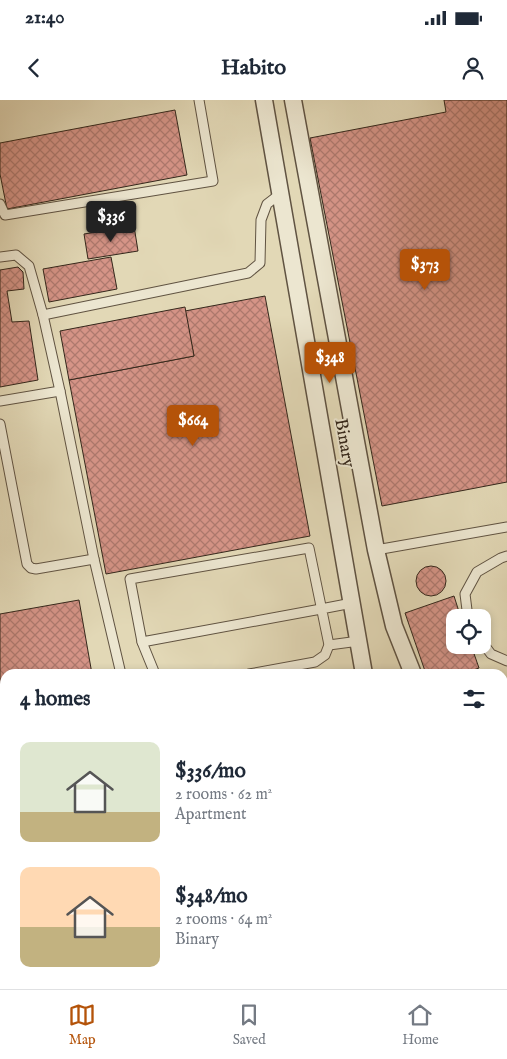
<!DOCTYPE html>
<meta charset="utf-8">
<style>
body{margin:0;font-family:"IM FELL English",serif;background:#f2f2f3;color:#1f2937;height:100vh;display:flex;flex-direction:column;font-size:19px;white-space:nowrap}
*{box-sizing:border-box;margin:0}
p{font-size:16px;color:#747a83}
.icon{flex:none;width:28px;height:28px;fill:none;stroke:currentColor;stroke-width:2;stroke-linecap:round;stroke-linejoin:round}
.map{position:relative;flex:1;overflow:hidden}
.panel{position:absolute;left:0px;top:569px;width:508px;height:321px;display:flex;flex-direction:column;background:#fff;border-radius:15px 15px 0 0;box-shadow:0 2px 8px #0003}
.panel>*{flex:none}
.fabs{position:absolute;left:446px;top:509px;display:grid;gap:10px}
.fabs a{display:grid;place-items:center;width:45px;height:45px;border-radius:10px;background:#fff;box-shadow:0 2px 8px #0003;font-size:25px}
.price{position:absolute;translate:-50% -42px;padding:0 11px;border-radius:5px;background:#b45309;color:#fff;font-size:16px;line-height:32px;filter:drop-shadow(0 1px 2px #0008)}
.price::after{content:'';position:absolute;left:50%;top:30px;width:15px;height:11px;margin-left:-8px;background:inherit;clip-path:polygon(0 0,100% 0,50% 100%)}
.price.current{background:#222;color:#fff}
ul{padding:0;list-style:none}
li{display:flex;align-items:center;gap:15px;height:125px;padding:0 20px}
li span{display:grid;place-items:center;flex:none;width:140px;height:100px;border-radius:10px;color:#555}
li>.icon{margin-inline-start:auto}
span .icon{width:60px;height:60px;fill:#fffc;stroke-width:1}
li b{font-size:21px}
h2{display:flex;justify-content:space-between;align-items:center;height:60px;padding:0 20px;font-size:21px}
.status{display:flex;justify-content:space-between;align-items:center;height:35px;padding:0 25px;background:#fff;direction:ltr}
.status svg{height:14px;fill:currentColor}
header{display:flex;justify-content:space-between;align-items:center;height:65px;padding:0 20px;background:#fff;font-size:22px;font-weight:700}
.tab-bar{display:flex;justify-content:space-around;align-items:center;height:70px;border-top:1px solid #e0e1e3;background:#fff;font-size:14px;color:#747a83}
.tab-bar a{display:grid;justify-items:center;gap:2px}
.tab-bar .current{color:#b45309}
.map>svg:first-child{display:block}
</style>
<div class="status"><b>21:40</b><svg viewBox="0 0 49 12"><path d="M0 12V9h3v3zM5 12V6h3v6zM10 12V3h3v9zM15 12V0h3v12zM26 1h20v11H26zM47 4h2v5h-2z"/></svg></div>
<header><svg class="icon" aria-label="back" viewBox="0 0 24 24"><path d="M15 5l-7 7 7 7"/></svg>Habito<svg class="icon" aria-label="person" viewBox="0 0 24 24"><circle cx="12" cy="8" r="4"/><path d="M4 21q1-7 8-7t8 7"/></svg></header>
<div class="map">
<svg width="507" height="889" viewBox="0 0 507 889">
<defs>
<pattern id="building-cross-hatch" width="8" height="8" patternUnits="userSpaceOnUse" patternTransform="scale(1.25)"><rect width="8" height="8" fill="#d59487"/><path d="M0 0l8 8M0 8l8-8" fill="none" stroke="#ae796e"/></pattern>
</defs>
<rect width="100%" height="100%" fill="#e2d8b6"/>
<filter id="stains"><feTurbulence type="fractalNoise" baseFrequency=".004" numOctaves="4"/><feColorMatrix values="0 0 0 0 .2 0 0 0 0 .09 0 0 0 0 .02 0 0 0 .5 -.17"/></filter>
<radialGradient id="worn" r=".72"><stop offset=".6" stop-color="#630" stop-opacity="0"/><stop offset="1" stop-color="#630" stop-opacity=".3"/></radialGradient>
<g fill="url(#building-cross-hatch)" stroke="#34271b">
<polygon points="444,0 507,0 507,382 382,406 310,38 446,12"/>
<polygon points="175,10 187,75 7,109 0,74 0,43"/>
<polygon points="134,126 138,151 88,159 84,134"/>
<polygon points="111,157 117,189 49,202 43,169"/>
<polygon points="18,167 23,172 24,189 7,191 12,222 29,221 38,280 0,287 0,170"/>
<polygon points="265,196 310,436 106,474 69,280 194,256 185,211"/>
<polygon points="185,207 194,256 69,280 60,231"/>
<circle cx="431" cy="481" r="15"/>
<polygon points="454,496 461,518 455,518 455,545 471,545 479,568 462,574 426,574 405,513"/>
<polygon points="79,500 92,574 5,574 5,812 0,813 0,514"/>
</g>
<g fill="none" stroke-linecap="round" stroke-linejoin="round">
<g stroke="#605342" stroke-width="11">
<g id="lane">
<polyline points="0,104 5,115 213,81 199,0"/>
<polyline points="0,157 16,155 29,166 43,215 60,291 94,459 121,574"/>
<polyline points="43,215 248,173 260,163 261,120 267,104 280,94"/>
<polyline points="0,301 60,291"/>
<polyline points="0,324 27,464 31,468 36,469 94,459"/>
<polyline points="376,450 507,427"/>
<polyline points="468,518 465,494 477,472 501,458 507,456"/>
<polyline points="142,542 155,574"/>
<polyline points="482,542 491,554 507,561"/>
<polyline points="329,545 359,541"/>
<polyline points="249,574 315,562 325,555 329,545 309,448 130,479 142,542 321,509 352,503"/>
<polyline points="0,837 5,836"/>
<polyline points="22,885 23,889"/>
<polyline points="262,885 263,889"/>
<polyline points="134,889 139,885"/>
</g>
</g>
<g stroke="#605342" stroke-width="19">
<g id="street">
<polyline points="264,0 364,574"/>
<polyline points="293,0 376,450 394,526 413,574"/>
<polyline points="502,600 507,599"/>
<polyline points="422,885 423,889"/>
<polyline points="351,889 374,885"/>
</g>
</g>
<use href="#lane" stroke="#ece6d0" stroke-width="9"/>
<use href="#street" stroke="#ece6d0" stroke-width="16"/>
</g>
<g text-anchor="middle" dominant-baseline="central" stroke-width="4" stroke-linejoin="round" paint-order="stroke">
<g font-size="18" fill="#34271b" stroke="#ece6d0">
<text transform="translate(344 343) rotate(80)">Binary</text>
</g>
</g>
<rect width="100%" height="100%" filter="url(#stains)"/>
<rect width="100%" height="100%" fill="url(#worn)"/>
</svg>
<div class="fabs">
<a><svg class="icon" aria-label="locate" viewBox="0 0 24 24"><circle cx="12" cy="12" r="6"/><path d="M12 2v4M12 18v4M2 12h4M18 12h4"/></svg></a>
</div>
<b class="price current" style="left:111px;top:143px">$336</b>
<b class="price" style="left:425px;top:191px">$373</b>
<b class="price" style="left:330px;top:284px">$348</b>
<b class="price" style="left:193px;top:347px">$664</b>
<section class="panel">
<h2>4 homes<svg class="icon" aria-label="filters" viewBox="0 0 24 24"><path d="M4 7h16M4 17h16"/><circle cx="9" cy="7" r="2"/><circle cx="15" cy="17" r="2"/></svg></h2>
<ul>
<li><span style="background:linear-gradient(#dfe7d0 70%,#c2b280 0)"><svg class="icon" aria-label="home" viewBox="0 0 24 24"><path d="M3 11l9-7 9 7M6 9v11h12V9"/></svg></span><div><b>$336/mo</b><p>2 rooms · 62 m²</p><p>Apartment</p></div></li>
<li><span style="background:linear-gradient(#ffd9b3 60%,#c2b280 0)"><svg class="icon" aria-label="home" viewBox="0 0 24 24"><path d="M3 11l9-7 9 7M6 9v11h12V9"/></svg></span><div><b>$348/mo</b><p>2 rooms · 64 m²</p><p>Binary</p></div></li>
</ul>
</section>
</div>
<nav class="tab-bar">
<a class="current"><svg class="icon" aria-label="map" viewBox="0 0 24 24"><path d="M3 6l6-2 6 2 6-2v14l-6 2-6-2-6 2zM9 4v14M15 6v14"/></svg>Map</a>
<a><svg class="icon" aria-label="saved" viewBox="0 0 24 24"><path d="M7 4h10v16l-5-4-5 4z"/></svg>Saved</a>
<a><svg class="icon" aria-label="home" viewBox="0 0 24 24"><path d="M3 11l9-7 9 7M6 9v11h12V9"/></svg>Home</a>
</nav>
